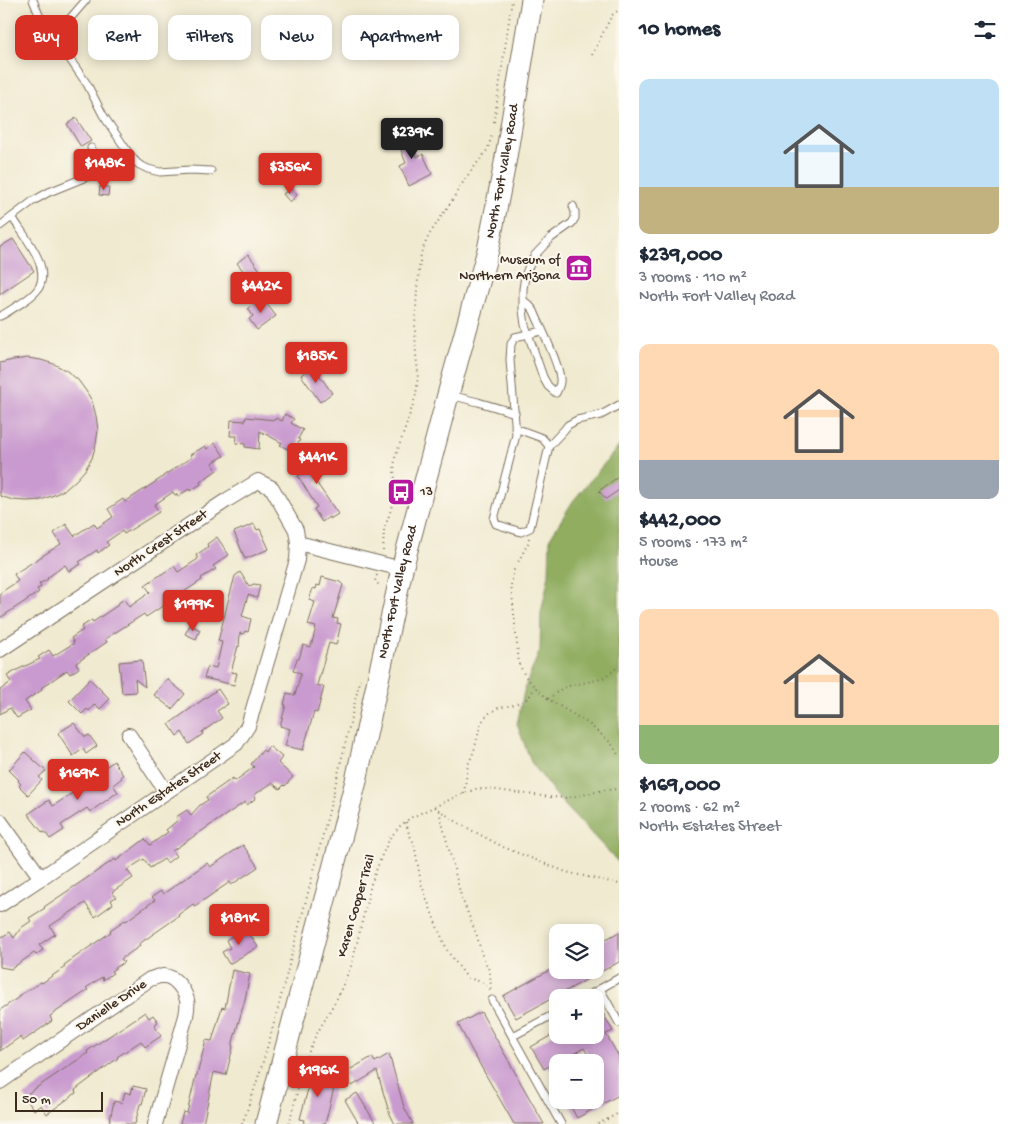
<!DOCTYPE html>
<meta charset="utf-8">
<style>
body{margin:0;font-family:"Gochi Hand",sans-serif;background:#f6f6f7;color:#1f2937;height:100vh;display:flex;flex-direction:column;font-size:19px;white-space:nowrap}
*{box-sizing:border-box;margin:0}
p{font-size:16px;color:#747a83}
.icon{flex:none;width:28px;height:28px;fill:none;stroke:currentColor;stroke-width:2;stroke-linecap:round;stroke-linejoin:round}
.map{position:relative;flex:1;overflow:hidden}
.panel{display:flex;flex-direction:column;background:#fff;width:400px}
.panel>*{flex:none}
.hud{position:absolute;left:15px;top:15px;width:475px;height:45px;display:flex;gap:10px}
.buttons{position:absolute;left:549px;top:924px;display:grid;gap:10px}
.buttons a{display:grid;place-items:center;width:55px;height:55px;border-radius:10px;background:#fff;box-shadow:0 2px 12px #0003;font-size:25px}
.scale{position:absolute;left:15px;bottom:12px;width:88px;box-sizing:border-box;padding-left:5px;border:2px solid #3b2a1e;border-top:0;font-size:14px;line-height:18px;white-space:nowrap;color:#3b2a1e;-webkit-text-stroke:4px #fbf7ec;paint-order:stroke}
.price{position:absolute;translate:-50% -42px;padding:0 11px;border-radius:5px;background:#d93025;color:#fff;font-size:16px;line-height:32px;filter:drop-shadow(0 1px 2px #0008)}
.price::after{content:'';position:absolute;left:50%;top:30px;width:15px;height:11px;margin-left:-8px;background:inherit;clip-path:polygon(0 0,100% 0,50% 100%)}
.price.active{background:#222;color:#fff}
ul{padding:0;list-style:none}
li{display:grid;align-content:center;gap:10px;height:265px;padding:0 20px}
li span{display:grid;place-items:center;height:155px;border-radius:10px;color:#555}
li>.icon{margin-inline-start:auto}
span .icon{width:90px;height:90px;fill:#fffc;stroke-width:1}
li b{font-size:21px}
h2{display:flex;justify-content:space-between;align-items:center;height:60px;padding:0 20px;font-size:21px}
.tag{padding:0 18px;border-radius:10px;background:#fff;box-shadow:0 2px 12px #0003;font-size:18px;line-height:45px}
.tag.active{background:#d93025;color:#fff}
main{display:flex;flex:1;min-height:0}
.map>svg:first-child{display:block}
</style>
<main>
<div class="map">
<svg width="619" height="1124" viewBox="0 0 619 1124">
<rect width="100%" height="100%" fill="#fbf7ec"/>
<filter id="ink" filterUnits="userSpaceOnUse"><feTurbulence type="fractalNoise" baseFrequency=".02" numOctaves="2"/><feDisplacementMap in="SourceGraphic" scale="10" xChannelSelector="R" yChannelSelector="G"/><feConvolveMatrix kernelMatrix="1 2 1 2 8 2 1 2 1" color-interpolation-filters="sRGB"/></filter>
<filter id="wash" filterUnits="userSpaceOnUse"><feTurbulence type="fractalNoise" baseFrequency=".0096" numOctaves="4" result="noise"/><feDisplacementMap in="SourceGraphic" scale="20" xChannelSelector="R" yChannelSelector="G"/><feGaussianBlur stdDeviation="1.12" result="paint"/><feColorMatrix in="noise" values="0 0 0 0 0 0 0 0 0 0 0 0 0 0 0 0 0 1.4 0 .05"/><feComposite in="paint" operator="in"/></filter>
<g filter="url(#wash)">
<rect width="100%" height="100%" fill="#f0ead0"/>
<polygon fill="#90ad60" stroke="#666c3f" points="619,446 619,863 560,800 531,762 517,724 525,687 540,650 541,613 549,575 550,538 573,501"/>
<g id="blocks">
<g fill="#c99acf">
<polygon points="76,118 91,141 81,147 67,124"/>
<polygon points="403,128 405,134 407,133 417,157 423,154 432,174 409,186 400,166 406,163 394,132"/>
<polygon points="100,186 109,187 108,196 99,195"/>
<polygon points="291,188 297,195 290,202 283,194"/>
<polygon points="13,239 34,271 0,294 0,247"/>
<polygon points="248,254 260,270 249,278 237,263"/>
<polygon points="262,298 276,316 257,330 249,319 253,316 248,308"/>
<polygon points="28,358 41,360 54,364 67,371 78,380 86,391 92,401 96,416 98,430 96,444 92,458 85,470 76,480 66,489 54,495 41,500 26,501 13,500 0,496 0,363 13,360"/>
<polygon points="313,366 332,393 320,402 301,375"/>
<polygon points="285,414 294,419 291,423 303,430 298,439 300,440 293,452 280,445 282,443 260,431 259,449 245,447 245,444 236,443 237,436 230,436 231,420 245,421 246,417 275,420 276,418 282,421"/>
<polygon points="215,443 224,456 212,463 217,470 200,482 201,484 190,491 189,489 178,496 177,494 175,495 173,492 154,505 159,512 124,534 122,531 106,542 109,545 98,553 97,550 79,562 81,564 69,571 65,565 47,578 48,579 39,584 41,587 37,589 39,592 0,618 0,593 18,581 14,574 61,544 54,533 66,524 74,536 94,523 97,528 113,517 108,509 123,499 125,502 163,477 163,476 192,457 190,455 205,446 207,449"/>
<polygon points="319,451 331,469 317,478 318,480 316,482 338,514 330,519 329,517 322,522 314,509 317,507 298,476 304,472 298,464"/>
<polygon points="619,476 619,490 606,499 599,491"/>
<polygon points="254,524 257,530 260,529 269,549 245,559 234,532"/>
<polygon points="217,537 229,555 213,566 216,569 201,578 202,580 146,617 144,614 105,639 107,642 76,663 79,668 70,674 67,670 41,688 42,690 25,701 31,710 17,718 10,708 0,714 0,690 11,682 7,676 19,669 40,659 38,657 49,650 53,656 74,643 71,638 83,630 81,627 92,620 93,622 118,605 117,604 124,599 129,607 145,596 145,595 150,592 145,585 174,566 178,572 198,559 196,555 208,547 207,544"/>
<polygon points="240,572 249,586 254,584 260,585 257,598 248,595 242,616 251,619 248,632 245,631 244,634 240,633 239,647 238,646 231,672 237,673 234,685 204,678 208,666 216,668 222,642 218,641 227,606 227,605 235,576"/>
<polygon points="322,577 340,582 343,585 333,618 338,619 337,623 341,624 336,645 329,643 317,685 324,687 317,713 314,712 303,750 285,746 290,729 280,726 286,705 284,705 287,693 295,695 301,673 293,671 297,659 299,659 303,645 311,647 316,627 308,625 315,602 309,600 313,588 316,589 317,585 320,586"/>
<polygon points="190,625 200,630 196,639 185,634"/>
<polygon points="142,660 145,687 135,679 136,692 122,693 119,662"/>
<polygon points="90,679 110,699 100,709 95,704 89,711 87,709 82,714 69,701"/>
<polygon points="167,679 185,694 172,709 154,695"/>
<polygon points="218,689 228,704 217,711 222,718 202,732 203,734 189,744 182,732 177,736 169,724"/>
<polygon points="74,723 85,737 89,735 97,746 86,754 83,749 73,756 58,733"/>
<polygon points="269,746 282,757 278,763 293,777 285,786 284,785 280,789 272,783 254,795 256,798 247,805 245,802 172,851 176,856 167,863 164,859 150,868 144,859 127,870 133,878 112,892 116,897 111,900 113,904 95,917 85,903 50,926 55,934 39,945 43,950 36,955 34,953 11,969 0,967 0,938 10,932 14,938 21,928 31,921 29,918 45,908 44,907 115,859 116,861 145,839 150,845 168,832 166,830 178,820 176,817 187,810 191,815 200,805 208,800 206,797 233,778 235,781 254,767 251,764 263,750 265,752"/>
<polygon points="25,752 46,771 39,777 42,780 28,795 19,786 21,784 18,781 19,780 9,770"/>
<polygon points="114,761 123,775 121,776 122,778 113,785 118,792 90,812 87,808 61,825 64,830 50,839 45,832 43,833 28,814 49,800 53,806 74,792 79,787 93,780 91,777"/>
<polygon points="243,845 258,867 231,885 230,882 195,906 193,904 178,915 179,916 139,944 140,946 121,959 124,962 111,971 113,973 103,980 102,977 86,988 88,990 50,1016 52,1021 23,1041 20,1037 0,1051 0,1010 19,997 18,996 41,982 42,983 65,967 64,965 111,932 110,930 125,920 126,921 155,900 152,897 161,891 163,894 207,863 210,867"/>
<polygon points="246,928 258,947 229,964 222,952 230,948 226,940"/>
<polygon points="619,932 619,962 516,1018 503,996 557,966 558,970 595,970 595,945"/>
<polygon points="232,970 250,974 245,999 232,1046 233,1047 226,1075 214,1072 203,1124 180,1124 183,1112 187,1113 196,1075 197,1075 206,1040 212,1041 222,1007 225,1008"/>
<polygon points="595,999 613,1031 606,1034 619,1057 619,1095 577,1118 567,1100 595,1100 595,1062 592,1062 584,1048 558,1062 558,1082 549,1066 544,1069 531,1047 557,1032 558,1035 595,1035"/>
<polygon points="145,1012 149,1018 153,1015 158,1022 154,1025 161,1036 145,1047 141,1041 117,1057 118,1058 75,1090 76,1093 47,1114 41,1105 34,1110 24,1096 88,1053 87,1051"/>
<polygon points="481,1012 544,1124 514,1124 471,1049 458,1024"/>
<polygon points="389,1054 404,1107 413,1124 395,1124 389,1112 377,1071 352,1086 344,1073 372,1057 375,1062"/>
<polygon points="313,1070 337,1076 325,1124 304,1124 305,1120 300,1119"/>
<polygon points="133,1086 146,1089 142,1104 140,1104 135,1124 109,1124 114,1101 122,1103 125,1092 131,1094"/>
<polygon points="357,1093 376,1124 359,1124 345,1100"/>
</g>
</g>
</g>
<g filter="url(#ink)">
<use href="#blocks" fill-opacity="0" stroke="#7a6d5c" stroke-width="1"/>
<g fill="none" stroke-linecap="round" stroke-linejoin="round">
<g stroke="#7a6d5c" stroke-width="9">
<g id="service">
<polyline points="33,0 39,15 87,84 103,115 130,155 138,164 148,169 160,172 190,170 211,171"/>
<polyline points="54,37 86,0"/>
<polyline points="0,226 33,201 49,192 96,173 101,167 99,162 91,148"/>
<path d="M 524,301 L 529,305 L 534,311 C 540,326 562,369 560,382 C 560,385 558,389 556,393 L 548,386 L 543,377 L 525,325 L 523,310 L 523,289 L 525,276 L 528,268 L 535,255 L 551,238 L 572,223 L 575,218 L 575,212 L 573,206"/>
<path d="M 0,316 C 7,313 13,308 20,304 C 26,300 33,296 38,289 C 52,267 24,236 12,217"/>
<polyline points="450,395 478,402 515,413"/>
<polyline points="515,428 542,438 549,446 530,528 521,532 496,524 494,519 516,435 510,360 511,344 515,337 542,331"/>
<polyline points="549,446 564,430 568,425 577,420 601,415 619,405"/>
<polyline points="600,989 619,1023"/>
<polyline points="584,998 619,978"/>
<polyline points="492,1000 561,1124"/>
<polyline points="513,1036 558,1012"/>
</g>
</g>
<g stroke="#7a6d5c" stroke-width="16">
<g id="minor">
<polyline points="298,543 402,569"/>
<polyline points="0,650 227,500 258,481 272,488 296,530 298,543 297,560 248,726 236,744 41,878 0,905"/>
<polyline points="129,735 166,792"/>
<polyline points="0,821 41,878"/>
<path d="M 0,1082 L 150,979 C 154,978 158,976 162,976 C 174,975 184,989 187,1000 C 188,1005 187,1011 186,1016 L 155,1124"/>
</g>
</g>
<g stroke="#7a6d5c" stroke-width="23">
<g id="primary">
<path id="s1" d="M 266,1124 L 356,781 L 402,569 L 448,395 L 488,250 L 505,163 L 532,0"/>
</g>
</g>
<g stroke="#7a6d5c" stroke-width="2" stroke-dasharray="1 4" stroke-linecap="butt">
<polyline points="592,55 612,15 619,10"/>
<polyline points="494,122 512,0"/>
<polyline points="529,538 528,543 514,570 511,584 519,664 525,676 535,687 548,699 589,724 611,743 619,756"/>
<polyline points="383,551 384,529 390,513 396,487 394,471 395,458 406,426 416,395 417,386 418,372 416,355 415,328 417,289 421,253 429,235 451,202 465,179 488,149 492,134"/>
<polyline points="377,575 375,581 381,587"/>
<polyline points="548,699 561,689 572,685 597,680 605,677 619,666"/>
<polyline points="464,793 468,765 474,751 481,723 488,714 498,708 513,705 525,700 529,697 535,687"/>
<polyline points="434,807 462,825 503,847 566,872 619,884"/>
<polyline points="439,811 461,896 477,936 482,955 490,972 491,990"/>
<polyline points="406,822 409,834 414,843 421,883 436,924 448,952 465,975 468,978 482,982 491,990"/>
<path d="M 242,1124 C 264,1066 279,1005 294,945 C 318,857 340,769 360,679"/>
<polyline points="289,1124 305,1061 315,1037 337,998 352,964 371,884 382,855 390,838 399,827 410,818 464,793 476,789 489,789 550,797 568,798 605,790 619,789"/>
<polyline points="598,1124 619,1113"/>
</g>
<use href="#service" stroke="#fff" stroke-width="7"/>
<use href="#minor" stroke="#fff" stroke-width="14"/>
<use href="#primary" stroke="#fff" stroke-width="21"/>
</g>
</g>
<defs>
<g id="museum-square" transform="scale(1.4375)"><rect x="-9" y="-9" width="18" height="18" rx="4" fill="#b5179e" stroke="#fbf7ec"/><path d="M0-6L6-3V-2H-6V-3ZM-5-1h2V3h-2ZM-1-1h2V3h-2ZM3-1h2V3H3ZM-6 4H6V6H-6Z" fill="#fff"/></g>
<g id="bus-square" transform="scale(1.4375)"><rect x="-9" y="-9" width="18" height="18" rx="4" fill="#b5179e" stroke="#fbf7ec"/><path d="M-5-6H5V4H4V6H2V4H-2V6H-4V4H-5ZM-3.5-4V0h7V-4ZM-3.5 1.2v1.5H-2V1.2ZM2 1.2v1.5H3.5V1.2Z" fill="#fff"/></g>
</defs>
<g fill-rule="evenodd">
<use href="#museum-square" x="579" y="268"/>
<use href="#bus-square" x="401" y="492"/>
</g>
<g text-anchor="middle" dominant-baseline="central" stroke-width="4" stroke-linejoin="round" paint-order="stroke">
<g font-size="14" fill="#3b2a1e" stroke="#fbf7ec">
<text stroke="none"><textPath href="#s1" startOffset="982">North Fort Valley Road</textPath></text>
<text transform="translate(161 544) rotate(-34)">North Crest Street</text>
<text stroke="none"><textPath href="#s1" startOffset="548">North Fort Valley Road</textPath></text>
<text transform="translate(169 790) rotate(-34)">North Estates Street</text>
<text transform="translate(357 906) rotate(-74)">Karen Cooper Trail</text>
<text transform="translate(112 1006) rotate(-34)">Danielle Drive</text>
</g>
<g font-size="14" fill="#3b2a1e" stroke="#fbf7ec" text-anchor="end">
<text x="560" y="260">Museum of<tspan x="560" dy="16">Northern Arizona</tspan></text>
<text x="420" y="492" text-anchor="start">13</text>
</g>
</g>
</svg>
<div class="buttons">
<a><svg class="icon" aria-label="layers" viewBox="0 0 24 24"><path d="M12 4l9 5-9 5-9-5zM3 14l9 5 9-5"/></svg></a>
<a>+</a>
<a>−</a>
</div>
<div class="scale">50 m</div>
<b class="price active" style="left:412px;top:160px">$239K</b>
<b class="price" style="left:104px;top:191px">$148K</b>
<b class="price" style="left:290px;top:195px">$356K</b>
<b class="price" style="left:261px;top:314px">$442K</b>
<b class="price" style="left:316px;top:384px">$185K</b>
<b class="price" style="left:317px;top:485px">$441K</b>
<b class="price" style="left:193px;top:632px">$199K</b>
<b class="price" style="left:78px;top:801px">$169K</b>
<b class="price" style="left:239px;top:946px">$181K</b>
<b class="price" style="left:318px;top:1098px">$196K</b>
<div class="hud">
<a class="tag active">Buy</a>
<a class="tag">Rent</a>
<a class="tag">Filters</a>
<a class="tag">New</a>
<a class="tag">Apartment</a>
</div>
</div>
<section class="panel">
<h2>10 homes<svg class="icon" aria-label="filters" viewBox="0 0 24 24"><path d="M4 7h16M4 17h16"/><circle cx="9" cy="7" r="2"/><circle cx="15" cy="17" r="2"/></svg></h2>
<ul>
<li><span style="background:linear-gradient(#bfe0f5 70%,#c2b280 0)"><svg class="icon" aria-label="home" viewBox="0 0 24 24"><path d="M3 11l9-7 9 7M6 9v11h12V9"/></svg></span><div><b>$239,000</b><p>3 rooms · 110 m²</p><p>North Fort Valley Road</p></div></li>
<li><span style="background:linear-gradient(#ffd9b3 75%,#9aa5b1 0)"><svg class="icon" aria-label="home" viewBox="0 0 24 24"><path d="M3 11l9-7 9 7M6 9v11h12V9"/></svg></span><div><b>$442,000</b><p>5 rooms · 173 m²</p><p>House</p></div></li>
<li><span style="background:linear-gradient(#ffd9b3 75%,#8fb573 0)"><svg class="icon" aria-label="home" viewBox="0 0 24 24"><path d="M3 11l9-7 9 7M6 9v11h12V9"/></svg></span><div><b>$169,000</b><p>2 rooms · 62 m²</p><p>North Estates Street</p></div></li>
</ul>
</section>
</main>
